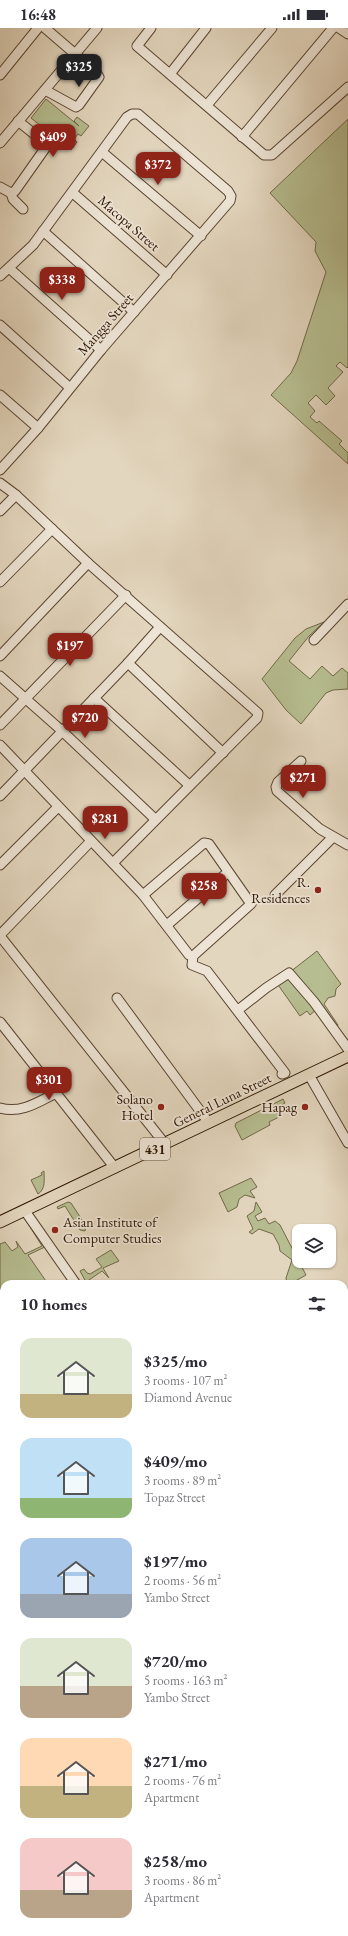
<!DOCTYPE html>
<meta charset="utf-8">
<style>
body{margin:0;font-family:"EB Garamond",serif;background:#f2f2f3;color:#2b2b33;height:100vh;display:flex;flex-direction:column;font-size:15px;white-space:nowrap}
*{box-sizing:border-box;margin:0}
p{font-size:13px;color:#7c7c81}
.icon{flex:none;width:22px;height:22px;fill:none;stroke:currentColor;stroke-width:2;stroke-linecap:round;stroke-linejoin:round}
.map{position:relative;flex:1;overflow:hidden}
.details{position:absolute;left:0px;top:1252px;width:348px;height:656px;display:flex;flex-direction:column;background:#fff;border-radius:12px 12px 0 0;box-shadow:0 1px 3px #0004}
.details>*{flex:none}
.fabs{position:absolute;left:292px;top:1196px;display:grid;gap:8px}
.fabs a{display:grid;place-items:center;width:44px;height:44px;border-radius:8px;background:#fff;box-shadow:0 1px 3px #0004;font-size:20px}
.price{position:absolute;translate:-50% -34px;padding:0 9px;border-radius:8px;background:#8f2418;color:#fff;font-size:13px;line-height:26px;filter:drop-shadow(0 1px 2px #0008)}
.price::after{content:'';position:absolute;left:50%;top:24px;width:12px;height:9px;margin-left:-6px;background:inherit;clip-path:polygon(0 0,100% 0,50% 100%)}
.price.current{background:#222;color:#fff}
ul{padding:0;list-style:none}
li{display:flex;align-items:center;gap:12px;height:100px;padding:0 20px}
li span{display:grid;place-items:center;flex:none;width:112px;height:80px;border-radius:12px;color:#555}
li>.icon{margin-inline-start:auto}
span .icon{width:48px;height:48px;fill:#fffc;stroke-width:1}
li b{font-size:17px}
h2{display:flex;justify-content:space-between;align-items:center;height:48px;padding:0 20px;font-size:17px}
.status{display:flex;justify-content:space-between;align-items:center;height:28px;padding:0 20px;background:#fff;direction:ltr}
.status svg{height:11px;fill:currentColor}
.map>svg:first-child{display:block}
</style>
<div class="status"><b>16:48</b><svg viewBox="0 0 49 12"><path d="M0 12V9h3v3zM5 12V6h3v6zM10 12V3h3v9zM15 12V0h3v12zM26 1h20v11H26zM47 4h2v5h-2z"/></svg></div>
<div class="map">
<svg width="348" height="1908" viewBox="0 0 348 1908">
<rect width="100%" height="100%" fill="#e3d6be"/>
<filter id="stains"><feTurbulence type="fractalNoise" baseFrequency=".005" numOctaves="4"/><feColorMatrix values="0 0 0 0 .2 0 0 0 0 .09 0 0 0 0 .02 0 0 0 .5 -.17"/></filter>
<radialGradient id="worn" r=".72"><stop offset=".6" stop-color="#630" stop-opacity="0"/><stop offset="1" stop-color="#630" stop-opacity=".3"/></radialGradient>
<g fill="#b6bd90" stroke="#726848">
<polygon points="46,71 79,98 74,93 77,89 89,98 81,108 78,106 74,111 77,114 71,122 65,117 70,111 65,117 31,90"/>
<polygon points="348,91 348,339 347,340 340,334 336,338 343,344 328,360 335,368 326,377 316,367 308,375 315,383 310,389 317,395 319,393 342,413 339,416 348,425 348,436 271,367 291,345 297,333 326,244 315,223 316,214 270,165"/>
<polygon points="324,594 309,608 289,633 310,651 322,638 333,648 342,640 348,645 348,661 333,662 326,665 301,696 286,682 262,651 295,610 306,601"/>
<polygon points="317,923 341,956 336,961 335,968 328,970 324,976 338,997 336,1001 290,944"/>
<polygon points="289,946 317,981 310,987 307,983 300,988 276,954"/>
<polygon points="283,1071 285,1075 275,1081 279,1089 269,1094 270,1097 242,1112 235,1098 236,1095"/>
<path d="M 44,1143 C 44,1151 46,1161 38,1166 L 31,1152 L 42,1147 L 41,1145 Z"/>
<polygon points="251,1150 257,1159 250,1163 255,1170 245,1167 239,1171 237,1179 228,1184 219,1165"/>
<polygon points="68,1174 71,1175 86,1198 85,1203 80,1202 65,1178 58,1181 57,1179"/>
<polygon points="256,1174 262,1184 255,1188 258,1193 265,1190 269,1196 275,1193 280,1197 306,1247 290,1256 287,1256 286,1250 292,1232 280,1223 279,1217 273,1206 259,1201 252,1206 249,1204 253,1201 247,1188 254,1183"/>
<polygon points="30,1193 47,1218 28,1227 48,1256 4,1256 4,1266 0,1260 0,1216 5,1214 12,1223 18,1219 16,1213 25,1226 42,1218 27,1194"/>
<polygon points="111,1222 119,1233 103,1240 109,1250 102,1243 86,1254 80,1243 84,1241 87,1245 90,1246 102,1239 96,1231"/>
<polygon points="344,1306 348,1312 348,1393 344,1384"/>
<polygon points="348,1824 348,1880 344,1876 344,1829"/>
<polygon points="61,1904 88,1904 92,1907 60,1908"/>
</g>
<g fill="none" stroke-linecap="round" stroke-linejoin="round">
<g stroke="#6b776c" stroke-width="2.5">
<polyline points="344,1469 348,1468"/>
<polyline points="68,1908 68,1904"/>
</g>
<g stroke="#5a4430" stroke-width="11">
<g id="minor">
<polyline points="45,0 95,43 99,49 79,77 76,79 45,62"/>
<polyline points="151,0 137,18 264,127 272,127 348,59"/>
<polyline points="339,0 348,6"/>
<polyline points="170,46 206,0"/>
<polyline points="0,47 38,0"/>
<polyline points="207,77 272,0"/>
<polyline points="242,109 333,0"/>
<polyline points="0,115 97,0"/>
<polyline points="102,124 201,208"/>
<polyline points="0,159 11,165 13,171 23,181"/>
<polyline points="11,165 15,163 46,119 44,114 18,93"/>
<polyline points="73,165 167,247"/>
<polyline points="43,203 134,284"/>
<polyline points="9,240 101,322"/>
<polyline points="0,248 33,217 127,89 132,86 138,86 228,163 231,168 230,173 101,322 38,400 0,442"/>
<polyline points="0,297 69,359"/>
<polyline points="0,367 38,400"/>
<polyline points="0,455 16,467"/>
<polyline points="0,483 16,467 88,535 258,685 257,690 113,835"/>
<polyline points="0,554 52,501"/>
<polyline points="314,612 348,576"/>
<polyline points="0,628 88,535"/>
<polyline points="128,635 223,725"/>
<polyline points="0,648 61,702 155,791"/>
<polyline points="94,670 189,757"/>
<polyline points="0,697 126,567"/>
<polyline points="0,717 143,867 189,927 193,928"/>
<polyline points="301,733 278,754 276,759 277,763 320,801 348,817"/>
<polyline points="0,768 128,635 160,599"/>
<polyline points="0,837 58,779"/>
<polyline points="143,867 204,815 209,816 251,876 193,928 192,937 207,943 285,1045 282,1046"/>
<polyline points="275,867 333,809"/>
<polyline points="167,897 227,845"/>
<polyline points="0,907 91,813"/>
<polyline points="0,908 165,1116"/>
<polyline points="117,970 209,1095"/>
<polyline points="238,982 266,960 289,945 314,974 348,1021"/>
<polyline points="0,994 115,1140"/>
<polyline points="309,1047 348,1115"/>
<path d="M 0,1080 C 21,1086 38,1074 56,1065"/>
<polyline points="25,1183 76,1256"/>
<polyline points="51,1908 52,1904"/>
</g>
</g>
<g stroke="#2d1400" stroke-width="13">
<polyline id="major" points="0,1194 348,1028"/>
</g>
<g stroke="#2d1400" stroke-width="15">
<g id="highway">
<polyline points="0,1438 4,1440"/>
<polyline points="0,1462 4,1465"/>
<polyline points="344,1671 348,1673"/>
<polyline points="344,1694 348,1697"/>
</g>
</g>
<use href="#minor" stroke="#ede4d5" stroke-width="9"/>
<use href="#major" stroke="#e3d6be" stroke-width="11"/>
<use href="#highway" stroke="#e3d6be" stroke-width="13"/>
</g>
<g fill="#8f2418" stroke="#ede4d5" stroke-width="1.5">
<circle cx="318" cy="862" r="4"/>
<circle cx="161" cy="1079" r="4"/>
<circle cx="305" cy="1079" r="4"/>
<circle cx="55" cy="1202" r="4"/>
</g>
<g text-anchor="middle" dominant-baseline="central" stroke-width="3.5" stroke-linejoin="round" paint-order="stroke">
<rect fill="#ede4d5" stroke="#675240" stroke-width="1" x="140" y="1110" width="30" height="22" rx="3"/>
<g font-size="13" font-weight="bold" fill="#2d1400">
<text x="155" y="1121">431</text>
</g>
<g font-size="14" fill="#2d1400" stroke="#ede4d5">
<text transform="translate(129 195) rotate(41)">Macopa Street</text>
<text transform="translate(105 296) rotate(-49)">Mangga Street</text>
<text transform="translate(222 1072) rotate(-26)">General Luna Street</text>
</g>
<g font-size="14" fill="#2d1400" stroke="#ede4d5" text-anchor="end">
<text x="310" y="854">R.<tspan x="310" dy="16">Residences</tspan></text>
<text x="153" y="1071">Solano<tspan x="153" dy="16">Hotel</tspan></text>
<text x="297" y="1079">Hapag</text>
<text x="63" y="1194" text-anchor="start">Asian Institute of<tspan x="63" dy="16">Computer Studies</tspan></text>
</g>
</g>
<rect width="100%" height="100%" filter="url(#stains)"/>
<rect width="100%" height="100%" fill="url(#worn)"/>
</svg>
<div class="fabs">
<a><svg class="icon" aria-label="layers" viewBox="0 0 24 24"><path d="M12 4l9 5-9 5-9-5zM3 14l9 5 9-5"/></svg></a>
</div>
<b class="price current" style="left:79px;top:60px">$325</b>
<b class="price" style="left:53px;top:130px">$409</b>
<b class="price" style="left:158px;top:158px">$372</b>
<b class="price" style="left:62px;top:273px">$338</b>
<b class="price" style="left:70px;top:639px">$197</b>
<b class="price" style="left:85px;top:711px">$720</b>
<b class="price" style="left:303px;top:771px">$271</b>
<b class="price" style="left:105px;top:812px">$281</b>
<b class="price" style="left:204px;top:879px">$258</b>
<b class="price" style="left:49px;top:1073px">$301</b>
<section class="details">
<h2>10 homes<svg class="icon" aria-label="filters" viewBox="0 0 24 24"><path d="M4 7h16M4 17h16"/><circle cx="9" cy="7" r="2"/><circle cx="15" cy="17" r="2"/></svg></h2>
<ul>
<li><span style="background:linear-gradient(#dfe7d0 70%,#c2b280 0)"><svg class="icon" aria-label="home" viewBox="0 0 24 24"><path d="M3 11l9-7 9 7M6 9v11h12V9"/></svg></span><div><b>$325/mo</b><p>3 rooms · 107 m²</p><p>Diamond Avenue</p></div></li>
<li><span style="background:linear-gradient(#bfe0f5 75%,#8fb573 0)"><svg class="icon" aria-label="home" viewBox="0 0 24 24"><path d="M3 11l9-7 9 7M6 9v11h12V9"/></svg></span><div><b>$409/mo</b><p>3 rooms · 89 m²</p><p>Topaz Street</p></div></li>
<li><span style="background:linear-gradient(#a9c7e8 70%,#9aa5b1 0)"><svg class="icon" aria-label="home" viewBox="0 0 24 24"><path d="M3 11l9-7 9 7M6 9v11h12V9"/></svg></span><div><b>$197/mo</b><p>2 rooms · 56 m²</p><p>Yambo Street</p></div></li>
<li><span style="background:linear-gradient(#dfe7d0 60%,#b9a48a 0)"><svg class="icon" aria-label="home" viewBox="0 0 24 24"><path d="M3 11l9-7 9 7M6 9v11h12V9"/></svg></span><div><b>$720/mo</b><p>5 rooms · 163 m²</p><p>Yambo Street</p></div></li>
<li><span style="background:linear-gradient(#ffd9b3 60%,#c2b280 0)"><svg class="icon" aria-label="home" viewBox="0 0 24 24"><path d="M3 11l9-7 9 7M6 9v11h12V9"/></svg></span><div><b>$271/mo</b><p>2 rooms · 76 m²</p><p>Apartment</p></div></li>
<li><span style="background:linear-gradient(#f6c9c9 65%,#b9a48a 0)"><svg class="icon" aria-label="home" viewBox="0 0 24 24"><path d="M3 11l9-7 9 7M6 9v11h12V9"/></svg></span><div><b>$258/mo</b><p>3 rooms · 86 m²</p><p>Apartment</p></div></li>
</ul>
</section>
</div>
